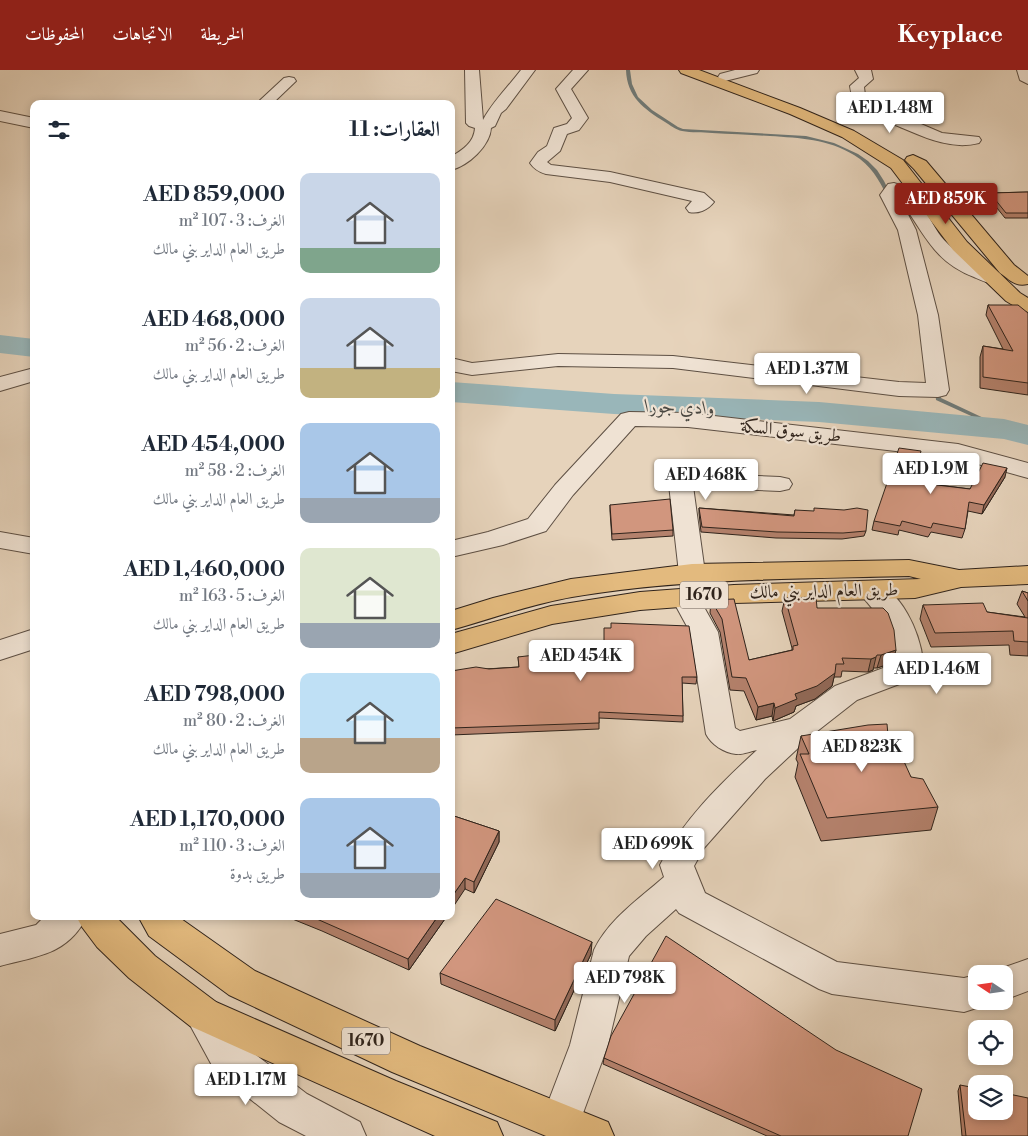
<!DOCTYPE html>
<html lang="ar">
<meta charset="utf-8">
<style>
body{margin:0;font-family:"Libre Bodoni",Amiri,serif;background:#f6f6f7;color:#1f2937;direction:rtl;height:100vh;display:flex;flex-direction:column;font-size:19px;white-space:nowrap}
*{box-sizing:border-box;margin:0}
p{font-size:16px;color:#747a83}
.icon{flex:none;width:28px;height:28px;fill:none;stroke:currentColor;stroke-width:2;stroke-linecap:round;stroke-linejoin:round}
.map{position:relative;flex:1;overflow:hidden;direction:ltr}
.details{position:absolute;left:30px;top:30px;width:425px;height:820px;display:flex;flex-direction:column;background:#fff;border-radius:10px;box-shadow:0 2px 8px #0003;direction:rtl}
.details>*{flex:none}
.needle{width:32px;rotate:283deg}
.controls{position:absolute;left:968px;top:895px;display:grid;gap:10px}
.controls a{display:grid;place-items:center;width:45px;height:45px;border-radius:10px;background:#fff;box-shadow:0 2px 8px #0003;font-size:25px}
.price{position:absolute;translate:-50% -42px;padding:0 11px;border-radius:5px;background:#fff;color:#222;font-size:16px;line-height:32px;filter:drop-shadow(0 1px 2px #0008)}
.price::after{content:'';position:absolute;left:50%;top:30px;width:15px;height:11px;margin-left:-8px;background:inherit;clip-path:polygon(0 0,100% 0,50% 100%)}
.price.on{background:#8f2418;color:#fff}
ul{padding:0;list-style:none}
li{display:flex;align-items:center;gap:15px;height:125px;padding:0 15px}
li span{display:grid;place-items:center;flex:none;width:140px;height:100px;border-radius:10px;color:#555}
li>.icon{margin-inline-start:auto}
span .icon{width:60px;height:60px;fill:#fffc;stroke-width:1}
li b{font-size:21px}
h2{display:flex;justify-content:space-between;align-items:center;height:60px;padding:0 15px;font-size:21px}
header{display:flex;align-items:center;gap:30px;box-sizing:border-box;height:70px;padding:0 25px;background:#8f2418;color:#fff}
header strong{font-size:24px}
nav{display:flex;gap:28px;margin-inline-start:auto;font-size:18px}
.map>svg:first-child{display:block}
</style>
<header>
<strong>Keyplace</strong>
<nav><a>الخريطة</a><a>الاتجاهات</a><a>المحفوظات</a></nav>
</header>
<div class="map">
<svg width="1028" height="1066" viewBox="0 0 1028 1066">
<rect width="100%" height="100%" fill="#e6d3bb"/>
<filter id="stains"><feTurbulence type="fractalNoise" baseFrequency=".004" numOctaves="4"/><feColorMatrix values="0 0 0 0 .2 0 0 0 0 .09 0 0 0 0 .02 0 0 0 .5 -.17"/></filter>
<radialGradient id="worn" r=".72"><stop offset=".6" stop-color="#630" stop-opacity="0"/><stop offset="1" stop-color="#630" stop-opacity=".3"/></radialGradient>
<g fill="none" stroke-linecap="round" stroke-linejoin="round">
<g fill="#6f7b7a" fill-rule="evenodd">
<path d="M 626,0 L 630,0 L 632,14 L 638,27 L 652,40 L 678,57 L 683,59 L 806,66 L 834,73 L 858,84 L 868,91 L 877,100 L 884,111 L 891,125 L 887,126 C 879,110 871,95 854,85 C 828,69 800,68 770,66 C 751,65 732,64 712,63 C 703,62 691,63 682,61 C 676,60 670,55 665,52 C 644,39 627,27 626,0 Z"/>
<polygon points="938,316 941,318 941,328 1007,359 1006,360 1002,360 936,330 935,318"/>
</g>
<g fill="#99b6b9" fill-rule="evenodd">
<polygon points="0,265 34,269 34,287 0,283"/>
<polygon points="451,312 614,324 819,332 1004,349 1028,355 1028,375 1004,369 819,352 614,344 451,332"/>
</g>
<g stroke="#5d4f43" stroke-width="2">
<g id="minor">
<path d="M 465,0 L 479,0 L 483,50 C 492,33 508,17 521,0 L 535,0 L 506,39 L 501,43 L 495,56 L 491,58 C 490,76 468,96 451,100 L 451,87 C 462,80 474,73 475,58 L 469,56 L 466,53 Z"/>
<path d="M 573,0 L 588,0 L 571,19 L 588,48 L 579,60 L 567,64 L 560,81 L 547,92 L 551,95 L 610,102 L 704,123 L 714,132 C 708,140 698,144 689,142 L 686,138 L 692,131 L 610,112 L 546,104 C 539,102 534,99 530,93 L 538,82 L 547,76 L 554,58 L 567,54 L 572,48 L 556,19 Z"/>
<polygon points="735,0 759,0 757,3 725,11 720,10 718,7 720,4"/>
<path d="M 855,0 L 871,0 L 873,9 L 864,17 L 865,25 L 872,33 L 942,63 L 979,67 L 981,70 L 979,73 C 949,81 920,65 893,54 C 883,50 870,46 862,39 C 854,33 851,26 850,16 L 859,8 Z"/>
<polygon points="1017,0 1028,0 1028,14 1020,10"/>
<polygon points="289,7 294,8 296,11 272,34 256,34 284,8"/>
<polygon points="0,41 34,48 34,58 0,51"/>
<path d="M 894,113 C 920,119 928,152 944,170 C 960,187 979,196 1000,204 L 1003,208 L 1000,212 C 990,215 983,211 974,207 C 934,192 925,164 902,133 L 916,160 L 938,245 L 949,320 L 946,325 L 938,327 L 899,326 L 673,298 L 558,296 L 472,305 L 451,301 L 451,288 L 472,293 L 558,284 L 673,286 L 899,312 L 926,313 L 918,245 L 898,160 L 880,125 L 888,114 Z"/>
<polygon points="34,298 34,311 0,321 0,307"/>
<polygon points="629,342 688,343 958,374 1028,393 1028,408 956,388 688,357 635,356 573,425 546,461 503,475 451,487 451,471 488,462 528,449 555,415 621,344"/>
<polygon points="680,399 710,404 780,407 789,409 792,414 789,419 780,421 710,418 693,416 705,503 701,509 692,512 683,509 679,503 668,406 671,401"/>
<polygon points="0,462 34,468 34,484 0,478"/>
<path d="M 871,511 C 901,519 920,562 923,591 C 940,593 956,587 972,592 L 977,599 L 972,606 L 938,613 L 910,610 L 857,630 L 811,666 L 765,709 L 704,778 L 694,796 L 705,823 L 837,892 L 964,908 L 976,905 L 976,931 L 990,931 L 989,934 L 964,942 L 832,924 L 819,919 L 679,843 L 676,839 L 646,866 L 629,886 L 608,975 L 575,1065 L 547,1065 L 541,1051 L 570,975 L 594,880 C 609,849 639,829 664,807 L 660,795 C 683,750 720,714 757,680 C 751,681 742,685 736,684 C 724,683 711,674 706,664 L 690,562 L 671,527 L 675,521 L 685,518 L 695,521 L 718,562 L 735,658 L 740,661 L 790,649 L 835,616 L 894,594 L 892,573 L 886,555 L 857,520 L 861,514 Z"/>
<polygon points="34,559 34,579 0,590 0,570"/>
<path d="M 45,846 L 87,846 C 68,885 37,886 0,896 L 0,864 L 36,855 Z"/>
<polygon points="1028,889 1028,921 1004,930 1004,904 991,902"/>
<polygon points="203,927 216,932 243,975 307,1024 360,1052 366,1066 306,1066 279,1052 215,1001 184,944 190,932"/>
</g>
</g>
<g stroke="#2f231b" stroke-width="2">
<g id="highway">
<polygon points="679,0 699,0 800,38 854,61 903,90 967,172 1020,223 1028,228 1028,242 1021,240 1006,231 953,180 891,98 842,67 790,44 681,3"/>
<path d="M 913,85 L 926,91 L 1014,195 L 1028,206 L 1028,214 C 1015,217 1010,210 1000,203 L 914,99 L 905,90 L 907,87 Z"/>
<path d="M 909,490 L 959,500 L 1028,496 L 1028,514 L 961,517 L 915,528 L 734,533 L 640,540 L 552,554 L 451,584 L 451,564 L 551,536 L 640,522 L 734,515 L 921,509 L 909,506 C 796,509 683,508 572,527 C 531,534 491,549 451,560 L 451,541 L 493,528 L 571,509 L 692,494 Z"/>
<polygon points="76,846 115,846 155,886 216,932 396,1011 497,1052 503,1066 435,1066 190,956 129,908 97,877 82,857"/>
<polygon points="138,846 177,846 255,901 420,976 608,1052 614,1066 546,1066 392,1002 229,925 149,866"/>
</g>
</g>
<use href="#minor" fill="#efe2d3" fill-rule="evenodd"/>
<use href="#highway" fill="#e3ba7e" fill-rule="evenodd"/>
</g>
<g fill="#b4816c" stroke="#2f231b">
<polygon points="1028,122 1028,148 1005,148 989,128 990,123"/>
<polygon points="988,235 1028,243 1028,325 980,318 980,287 983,276 1003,279 986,245"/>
<polygon points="1005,407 982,444 968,441 965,459 962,468 931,462 928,467 899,460 898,465 872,460 874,451 913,412 970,419"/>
<polygon points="610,435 673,460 673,466 612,470 610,441"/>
<polygon points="699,438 794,445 795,440 866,461 864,466 842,469 776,468 701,462 699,443"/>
<polygon points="1022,521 1028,523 1028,586 1010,585 1009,575 931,577 920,549 923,535 987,542 1025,547 1017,534"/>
<polygon points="785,528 817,538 896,580 892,593 877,598 873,598 873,600 868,602 842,601 841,607 834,607 832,616 815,629 796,636 794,642 773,651 772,646 756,650 744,621 730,620 720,562 710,543 711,530 749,590 792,580 792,578 782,541"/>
<polygon points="518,587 697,607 696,614 682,613 683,646 683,652 599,648 599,659 451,665 451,601 519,597"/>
<polygon points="801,666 889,676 911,707 938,737 931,760 821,771 795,707 798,693 796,689"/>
<polygon points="451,745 499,761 499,772 474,823 465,819"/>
<polygon points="285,846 447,846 409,900 322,861"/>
<polygon points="591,884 555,961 441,914 440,903"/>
<polygon points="604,988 908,1066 767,1066 603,994"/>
<polygon points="960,1015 1028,1066 962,1066 958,1021"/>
</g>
<g fill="#926958" stroke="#2f231b">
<polygon points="1007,398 1005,407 982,444 984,435"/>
<polygon points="896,580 892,593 877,598 881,585"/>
<polygon points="876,587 873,600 868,602 871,589"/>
<polygon points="835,603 832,616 815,629 796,636 794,642 773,651 775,638 795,624"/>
<polygon points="774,633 772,646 756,650 758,637"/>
<polygon points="499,761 499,772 474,823 474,812"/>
<polygon points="465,808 465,819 451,840 451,828"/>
<polygon points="438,846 447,846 409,900 408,889"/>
<polygon points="592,872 591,884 555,961 555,950"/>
</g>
<g fill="#d1967e" stroke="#2f231b">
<polygon points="1028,122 1028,143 1006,143 990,123"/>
<polygon points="988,235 1018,235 1028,243 1028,313 983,307 983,276 1013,281"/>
<polygon points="899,378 921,381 913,412 970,419 983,393 1007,398 984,435 969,432 965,459 933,453 931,458 902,451 900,456 874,451"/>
<polygon points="670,429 673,460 612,464 610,435"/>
<polygon points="699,438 794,446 795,440 814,441 814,438 844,440 857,438 868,440 866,461 843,463 777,462 702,457"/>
<polygon points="1022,521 1028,523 1028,531"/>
<polygon points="816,527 817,538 883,538 888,543 894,560 896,580 881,585 877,585 876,587 871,589 842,588 844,594 836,594 835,603 817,616 795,624 797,629 775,638 774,633 758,637 746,608 732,607 722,549 711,530 734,529 749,590 793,580 793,576 798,575 785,528"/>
<polygon points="983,533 987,542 1028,548 1028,572 1014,571 1013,561 935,563 923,535"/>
<polygon points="611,553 689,556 697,607 682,607 683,646 599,642 599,653 451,658 451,601 476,597 489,599 519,597 518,587 577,580 604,581 604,558 611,558"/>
<polygon points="887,654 889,676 897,676 911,707 923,709 938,737 827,748 800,684 809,684 801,666 868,655"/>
<polygon points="451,745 499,761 474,812 465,808 451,828"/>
<polygon points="496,829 592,872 555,950 440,903"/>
<polygon points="310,846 438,846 408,889"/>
<polygon points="666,866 836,980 922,1019 908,1066 781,1066 604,988 611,966"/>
<polygon points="960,1015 976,1018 976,1041 1004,1041 1004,1023 1028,1028 1028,1066 966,1066"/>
</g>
<g text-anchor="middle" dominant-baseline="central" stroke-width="4.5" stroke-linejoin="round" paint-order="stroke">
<g fill="#efe2d3" stroke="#695c52" stroke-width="1">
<rect x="680" y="511.5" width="48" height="27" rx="4"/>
<rect x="342" y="957.5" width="48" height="27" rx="4"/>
</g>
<g font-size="16" font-weight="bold" fill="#2f231b">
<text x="704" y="525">1670</text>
<text x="366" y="971">1670</text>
</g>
<g font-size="18" fill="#2f231b" stroke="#efe2d3">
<text transform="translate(791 361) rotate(6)">طريق سوق السكة</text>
<text transform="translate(824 521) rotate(-1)">طريق العام الداير بني مالك</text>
</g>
<g font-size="19" font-style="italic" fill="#4a4842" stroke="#efe2d3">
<text transform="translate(680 337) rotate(2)">وادي جورا</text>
</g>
</g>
<rect width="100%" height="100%" filter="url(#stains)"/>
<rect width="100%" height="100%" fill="url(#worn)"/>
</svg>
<div class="controls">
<a><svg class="needle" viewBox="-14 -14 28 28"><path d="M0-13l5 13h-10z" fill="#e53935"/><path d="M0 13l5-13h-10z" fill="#747a83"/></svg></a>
<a><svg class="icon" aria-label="locate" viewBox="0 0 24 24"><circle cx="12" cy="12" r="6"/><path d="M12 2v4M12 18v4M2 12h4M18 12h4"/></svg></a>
<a><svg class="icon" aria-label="layers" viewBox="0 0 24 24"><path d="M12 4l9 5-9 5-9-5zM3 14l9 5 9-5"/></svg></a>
</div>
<b class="price" style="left:890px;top:64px">AED 1.48M</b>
<b class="price on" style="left:946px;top:155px">AED 859K</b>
<b class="price" style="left:807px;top:325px">AED 1.37M</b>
<b class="price" style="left:931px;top:425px">AED 1.9M</b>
<b class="price" style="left:706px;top:431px">AED 468K</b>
<b class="price" style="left:581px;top:612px">AED 454K</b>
<b class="price" style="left:937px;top:625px">AED 1.46M</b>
<b class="price" style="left:862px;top:703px">AED 823K</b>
<b class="price" style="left:653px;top:800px">AED 699K</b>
<b class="price" style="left:625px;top:934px">AED 798K</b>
<b class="price" style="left:246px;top:1036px">AED 1.17M</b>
<section class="details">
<h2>العقارات: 11<svg class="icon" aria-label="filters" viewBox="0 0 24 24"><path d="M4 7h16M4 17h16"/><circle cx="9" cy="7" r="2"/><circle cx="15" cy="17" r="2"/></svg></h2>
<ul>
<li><span style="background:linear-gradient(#c9d6e8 75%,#7fa58c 0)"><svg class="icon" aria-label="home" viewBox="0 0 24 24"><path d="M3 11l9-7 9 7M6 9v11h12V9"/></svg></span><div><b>AED 859,000</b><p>الغرف: 3 · 107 m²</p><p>طريق العام الداير بني مالك</p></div></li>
<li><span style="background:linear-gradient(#c9d6e8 70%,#c2b280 0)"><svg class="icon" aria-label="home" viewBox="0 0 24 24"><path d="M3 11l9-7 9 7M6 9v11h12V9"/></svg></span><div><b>AED 468,000</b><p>الغرف: 2 · 56 m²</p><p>طريق العام الداير بني مالك</p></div></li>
<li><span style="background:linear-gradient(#a9c7e8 75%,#9aa5b1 0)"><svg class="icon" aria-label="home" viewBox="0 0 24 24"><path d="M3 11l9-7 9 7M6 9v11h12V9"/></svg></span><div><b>AED 454,000</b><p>الغرف: 2 · 58 m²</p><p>طريق العام الداير بني مالك</p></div></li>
<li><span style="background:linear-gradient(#dfe7d0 75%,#9aa5b1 0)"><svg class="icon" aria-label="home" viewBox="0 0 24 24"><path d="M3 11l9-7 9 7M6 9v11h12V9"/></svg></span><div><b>AED 1,460,000</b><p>الغرف: 5 · 163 m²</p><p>طريق العام الداير بني مالك</p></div></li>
<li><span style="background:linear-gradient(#bfe0f5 65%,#b9a48a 0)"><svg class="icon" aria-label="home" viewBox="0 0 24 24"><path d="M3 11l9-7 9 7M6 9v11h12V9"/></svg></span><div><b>AED 798,000</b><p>الغرف: 2 · 80 m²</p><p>طريق العام الداير بني مالك</p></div></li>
<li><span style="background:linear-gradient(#a9c7e8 75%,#9aa5b1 0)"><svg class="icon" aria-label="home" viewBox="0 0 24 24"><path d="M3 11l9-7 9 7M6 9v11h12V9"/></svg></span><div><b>AED 1,170,000</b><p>الغرف: 3 · 110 m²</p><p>طريق بدوة</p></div></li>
</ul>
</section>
</div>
